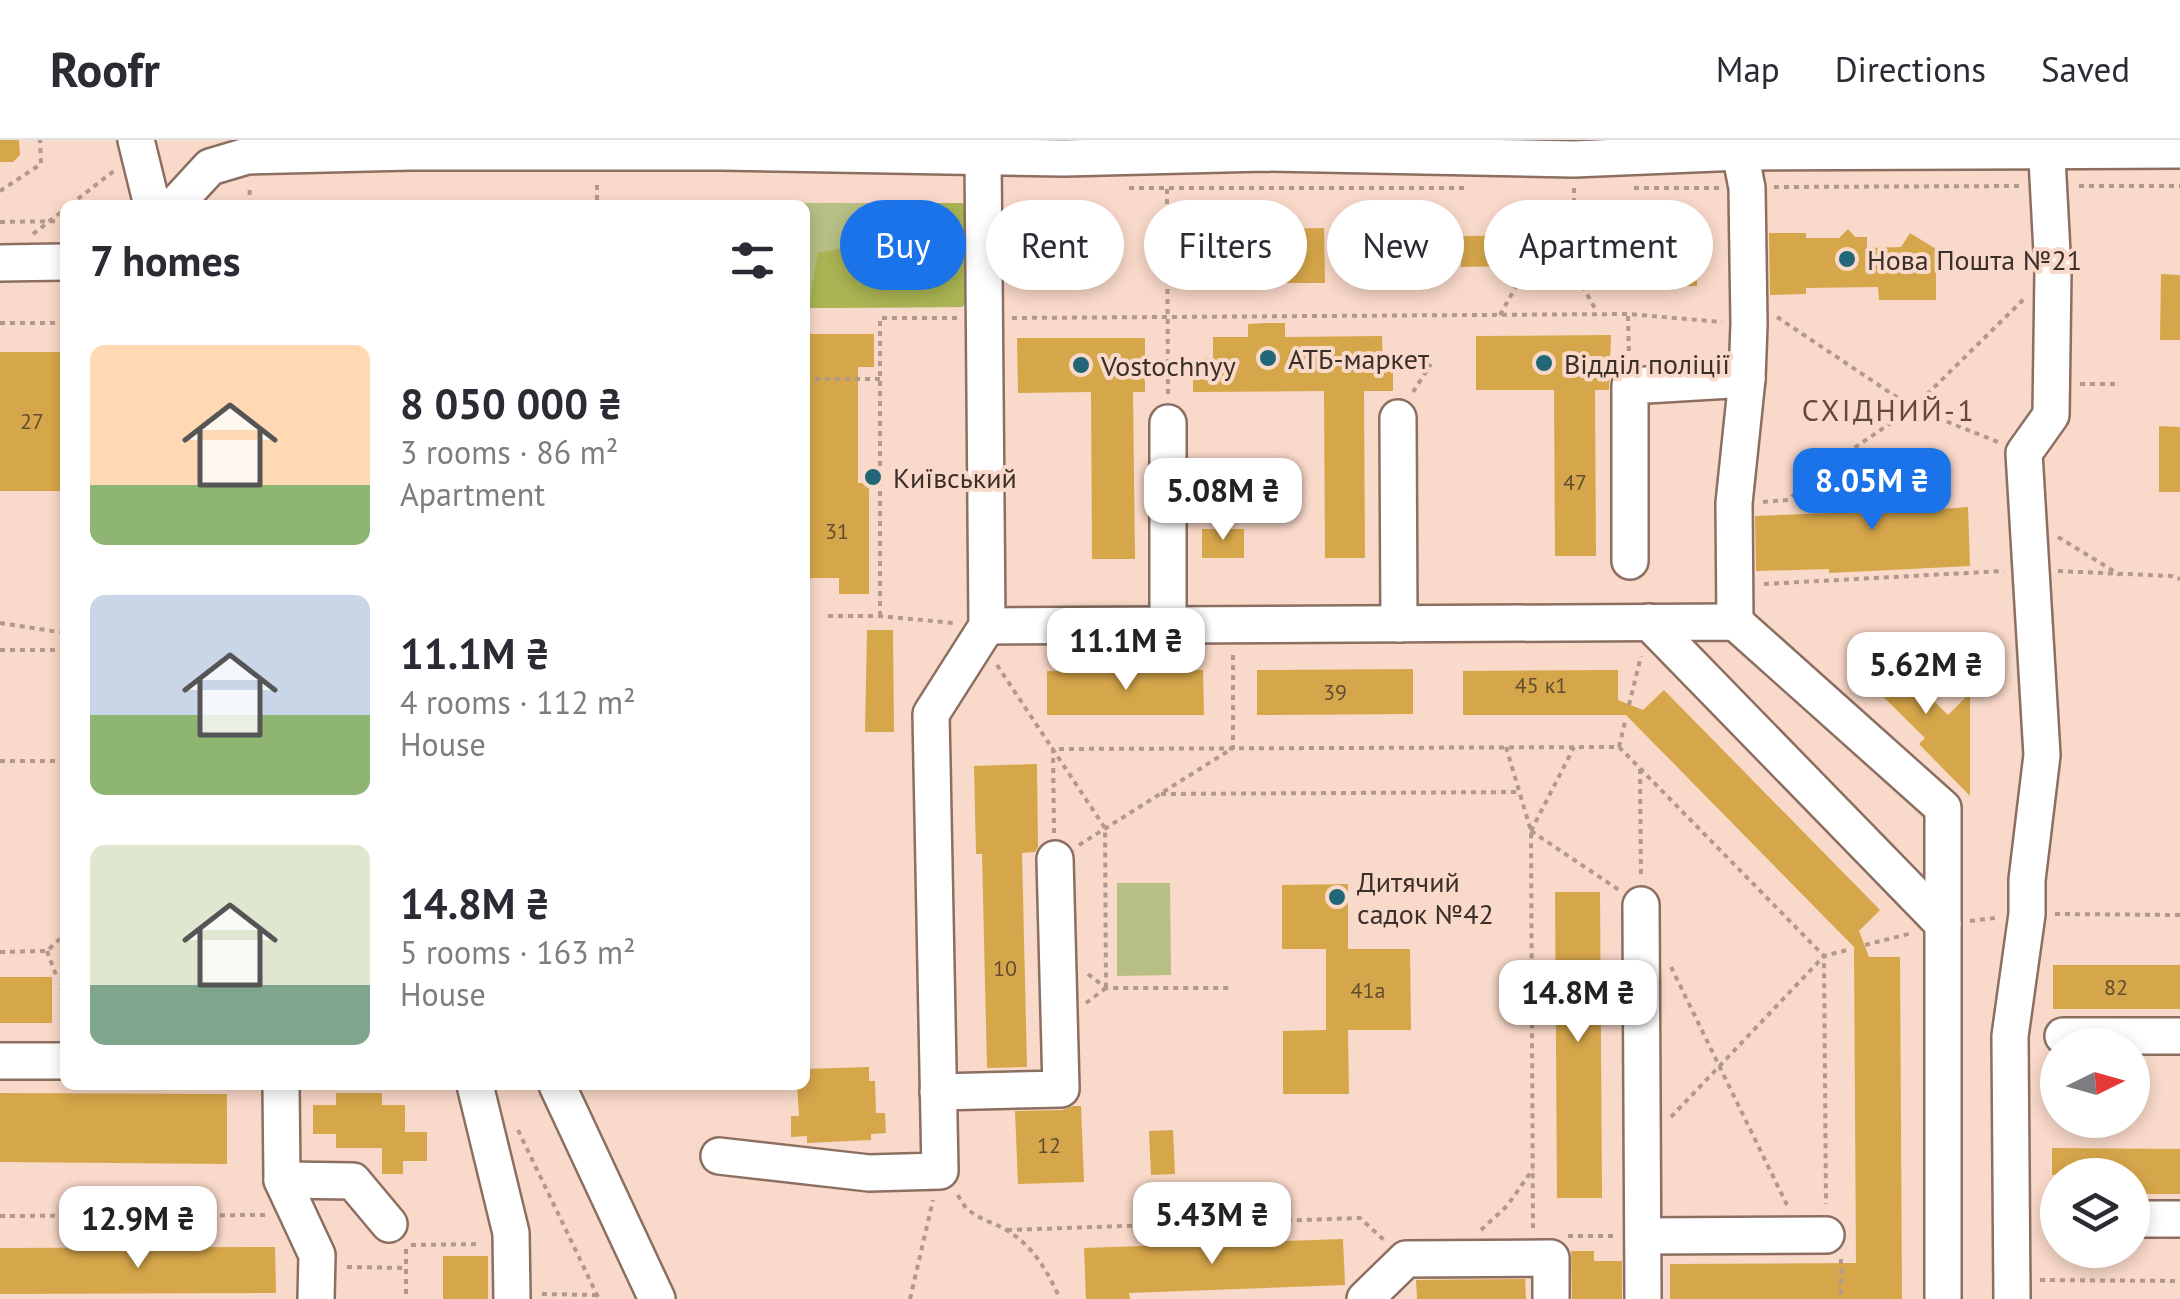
<!DOCTYPE html>
<meta charset="utf-8">
<style>
body{margin:0;font-family:"PT Sans",sans-serif;background:#f2f2f3;color:#2b2b33;height:100vh;display:flex;flex-direction:column;font-size:38px;white-space:nowrap}
*{box-sizing:border-box;margin:0}
p{font-size:32px;color:#7c7c81}
.icon{flex:none;width:55px;height:55px;fill:none;stroke:currentColor;stroke-width:2;stroke-linecap:round;stroke-linejoin:round}
.map{position:relative;flex:1;overflow:hidden}
.drawer{position:absolute;left:60px;top:60px;width:750px;height:890px;display:flex;flex-direction:column;background:#fff;border-radius:15px;box-shadow:0 5px 15px #0003}
.drawer>*{flex:none}
.banner{position:absolute;left:840px;top:60px;width:950px;height:90px;display:flex;gap:20px}
.needle{width:65px;rotate:85deg}
.tools{position:absolute;left:2040px;top:888px;display:grid;gap:20px}
.tools a{display:grid;place-items:center;width:110px;height:110px;border-radius:50%;background:#fff;box-shadow:0 5px 15px #0003;font-size:50px}
.price{position:absolute;translate:-50% -85px;padding:0 22px;border-radius:20px;background:#fff;color:#222;font-size:32px;line-height:65px;filter:drop-shadow(0 2px 5px #0008)}
.price::after{content:'';position:absolute;left:50%;top:60px;width:30px;height:22px;margin-left:-15px;background:inherit;clip-path:polygon(0 0,100% 0,50% 100%)}
.price.on{background:#1a73e8;color:#fff}
ul{padding:0;list-style:none}
li{display:flex;align-items:center;gap:30px;height:250px;padding:0 30px}
li span{display:grid;place-items:center;flex:none;width:280px;height:200px;border-radius:15px;color:#555}
li>.icon{margin-inline-start:auto}
span .icon{width:120px;height:120px;fill:#fffc;stroke-width:1}
li b{font-size:42px}
h2{display:flex;justify-content:space-between;align-items:center;height:120px;padding:0 30px;font-size:42px}
.pill{padding:0 35px;border-radius:45px;background:#fff;box-shadow:0 5px 15px #0003;font-size:35px;line-height:90px}
.pill.on{background:#1a73e8;color:#fff}
header{display:flex;align-items:center;gap:60px;box-sizing:border-box;height:140px;padding:0 50px;background:#fff;border-bottom:2px solid #e1e1e2}
header strong{font-size:48px}
nav{display:flex;gap:55px;margin-inline-start:auto;font-size:35px}
.map>svg:first-child{display:block}
</style>
<header>
<strong>Roofr</strong>
<nav><a>Map</a><a>Directions</a><a>Saved</a></nav>
</header>
<div class="map">
<svg width="2180" height="1159" viewBox="0 0 2180 1159">
<rect width="100%" height="100%" fill="#f9d9c9"/>
<g fill="#b7bf84">
<polygon points="650,63 963,63 962,167 805,168 805,65"/>
<polygon points="1117,743 1170,743 1171,835 1117,836"/>
</g>
<polygon fill="#aab453" points="924,63 963,63 972,71 971,159 962,167 808,168 818,113 904,95"/>
<g fill="#d6a64a">
<polygon points="0,0 19,0 20,15 13,22 0,22"/>
<polygon points="1324,88 1325,143 1276,143 1276,89"/>
<polygon points="1848,89 1855,97 1867,97 1867,108 1901,107 1910,93 1936,109 1936,160 1879,160 1878,147 1806,148 1806,154 1770,155 1769,93 1806,93 1806,98 1839,98"/>
<polygon points="1568,95 1568,125 1461,127 1461,96"/>
<rect x="1069" y="106" width="42" height="30"/>
<polygon points="1655,106 1696,106 1697,146 1655,146"/>
<polygon points="2161,134 2180,135 2180,200 2160,200"/>
<polygon points="1266,183 1285,183 1285,197 1382,196 1383,228 1393,229 1393,251 1364,251 1365,418 1325,418 1324,251 1193,252 1193,219 1213,218 1213,197 1248,197 1248,184"/>
<polygon points="805,194 874,194 874,227 858,227 858,343 869,343 869,454 839,454 839,438 805,438"/>
<polygon points="1611,195 1609,250 1595,250 1596,416 1555,416 1554,250 1476,250 1476,196"/>
<polygon points="1017,198 1145,198 1145,252 1133,252 1135,419 1092,419 1091,252 1018,253"/>
<rect x="0" y="212" width="65" height="139"/>
<polygon points="2159,286 2180,287 2180,352 2159,352"/>
<polygon points="1940,314 1941,369 1968,367 1970,426 1829,433 1829,429 1756,431 1755,376 1906,370 1906,315"/>
<rect x="1202" y="389" width="42" height="29"/>
<polygon points="867,490 893,490 894,592 865,592"/>
<polygon points="1881,509 1948,575 1970,553 1970,656 1919,604 1925,598 1858,532"/>
<polygon points="1413,529 1413,574 1257,575 1257,530"/>
<polygon points="1203,530 1204,575 1047,575 1047,531"/>
<polygon points="1618,530 1618,560 1643,570 1664,550 1880,770 1859,791 1869,817 1900,817 1902,1159 1670,1159 1670,1124 1856,1123 1854,807 1626,575 1463,575 1463,531"/>
<polygon points="1037,624 1038,707 1035,712 1022,713 1027,927 987,928 982,714 976,714 974,626"/>
<polygon points="1348,744 1348,809 1410,809 1411,890 1348,890 1349,954 1283,954 1283,891 1326,890 1326,809 1282,809 1282,745"/>
<polygon points="1555,752 1600,752 1602,1058 1557,1058"/>
<rect x="2053" y="825" width="127" height="44"/>
<rect x="0" y="837" width="52" height="46"/>
<polygon points="869,927 869,941 875,941 876,973 885,973 886,993 871,994 871,1000 807,1003 807,996 791,997 791,976 799,976 797,945 805,945 805,929"/>
<polygon points="0,953 227,954 227,1024 0,1022"/>
<polygon points="336,953 382,953 382,965 405,965 405,992 427,992 427,1021 403,1021 403,1034 382,1034 382,1008 336,1008 336,994 313,994 313,965 336,965"/>
<polygon points="1073,966 1081,966 1084,1042 1018,1044 1015,971 1062,970"/>
<polygon points="1173,990 1175,1034 1151,1035 1149,991"/>
<polygon points="2052,1008 2180,1009 2180,1054 2132,1054 2132,1035 2052,1035"/>
<polygon points="1343,1099 1345,1145 1129,1153 1130,1159 1086,1159 1084,1108"/>
<polygon points="275,1107 276,1153 0,1154 0,1108"/>
<polygon points="1571,1111 1594,1111 1594,1121 1622,1121 1622,1159 1572,1159"/>
<rect x="443" y="1116" width="45" height="43"/>
<polygon points="1525,1139 1526,1159 1417,1159 1416,1140"/>
</g>
<g fill="none" stroke-linecap="round" stroke-linejoin="round">
<g stroke="#8b6f61" stroke-width="40">
<g id="minor">
<polyline points="136,0 152,65"/>
<polyline points="175,65 210,27 247,16 410,12 720,12 1064,18 1264,13 1574,19 1740,12 2180,10"/>
<polyline points="0,123 65,122"/>
<polyline points="1398,278 1399,484"/>
<polyline points="1168,283 1168,485"/>
<polyline points="1630,421 1630,246 1747,239"/>
<polyline points="1649,482 1943,784"/>
<polyline points="1735,482 1734,363 1747,239 1749,184 1747,48 1740,12"/>
<polyline points="987,486 1735,482 1943,668 1943,1159"/>
<polyline points="1641,765 1643,1159"/>
<polyline points="2063,896 2180,896"/>
<polyline points="0,921 65,921"/>
<polyline points="281,945 282,1040 317,1115 316,1159"/>
<polyline points="475,945 511,1093 512,1159"/>
<polyline points="557,945 657,1159"/>
<polyline points="938,952 1061,949 1055,719"/>
<polyline points="719,1016 869,1033 940,1031 931,574 987,486 983,16"/>
<polyline points="282,1040 353,1041 389,1084"/>
<polyline points="2132,1079 2180,1079"/>
<polyline points="1643,1096 1826,1095"/>
<polyline points="1365,1159 1406,1119 1551,1118 1551,1159"/>
<polyline points="2012,1159 2010,896 2027,774 2027,740 2042,615 2024,313 2051,275 2053,131 2046,0"/>
</g>
</g>
<g stroke="#b2998d" stroke-width="4" stroke-dasharray="5 5" stroke-linecap="butt">
<polyline points="2079,46 2180,46"/>
<polyline points="1774,47 2020,46"/>
<polyline points="1129,48 1465,48"/>
<polyline points="1574,48 1574,131 1597,172"/>
<polyline points="1634,48 1720,48"/>
<polyline points="1167,49 1168,254"/>
<polyline points="0,51 41,24 40,0"/>
<polyline points="597,60 597,40"/>
<polyline points="70,65 115,30"/>
<polyline points="249,65 250,45"/>
<polyline points="0,82 65,81"/>
<polyline points="33,94 65,69"/>
<polyline points="1500,175 1524,132 1574,131"/>
<polyline points="1628,176 1629,216"/>
<polyline points="1777,177 1913,268 1998,302"/>
<polyline points="1012,178 1628,174 1722,182"/>
<polyline points="0,183 65,183"/>
<polyline points="805,239 880,239"/>
<polyline points="2080,244 2120,244"/>
<polyline points="1413,252 1431,224"/>
<polyline points="1763,362 1788,360 1829,325 1913,268 2024,159"/>
<polyline points="2058,397 2120,435"/>
<polyline points="2058,431 2171,436 2180,439"/>
<polyline points="1764,444 2004,431"/>
<polyline points="828,476 880,476 953,483"/>
<polyline points="880,476 880,178 957,178"/>
<polyline points="0,483 65,493"/>
<polyline points="0,510 65,510"/>
<polyline points="997,525 1105,688 1106,848"/>
<polyline points="1629,565 1641,516"/>
<polyline points="1506,607 1531,691 1533,1088"/>
<polyline points="1619,607 1626,578"/>
<polyline points="0,621 64,621 65,508"/>
<polyline points="1640,629 1641,739"/>
<polyline points="1161,654 1519,652"/>
<polyline points="1531,691 1619,750"/>
<polyline points="1531,691 1574,607"/>
<polyline points="1054,693 1053,609 1619,607 1824,816 1826,1064"/>
<polyline points="1079,705 1233,608 1233,514"/>
<polyline points="2055,774 2180,775"/>
<polyline points="1970,781 1995,778"/>
<polyline points="1865,805 1912,793"/>
<polyline points="47,811 56,835"/>
<polyline points="0,812 47,811 65,794"/>
<polyline points="1671,827 1787,1065"/>
<polyline points="1088,834 1106,848 1233,848"/>
<polyline points="61,848 65,858"/>
<polyline points="1086,863 1106,848"/>
<polyline points="1671,977 1824,816 1851,809"/>
<polyline points="518,990 599,1159"/>
<path d="M 958,1055 C 968,1078 988,1079 1008,1091 C 1034,1107 1048,1132 1060,1159"/>
<polyline points="0,1076 269,1075"/>
<polyline points="2042,1079 2058,1079"/>
<polyline points="1007,1090 1360,1078 1384,1100"/>
<polyline points="1481,1090 1507,1066 1533,1029"/>
<polyline points="1568,1096 1613,1096"/>
<polyline points="411,1105 481,1104"/>
<polyline points="406,1109 406,1159"/>
<polyline points="1841,1119 1841,1159"/>
<polyline points="347,1127 406,1128"/>
<polyline points="2040,1140 2180,1141"/>
<polyline points="542,1154 597,1155"/>
<polyline points="910,1159 933,1060"/>
</g>
<use href="#minor" stroke="#fff" stroke-width="35"/>
</g>
<g fill="#216777" stroke="#f9d9c9" stroke-width="4">
<circle cx="1847" cy="119" r="10"/>
<circle cx="1268" cy="218" r="10"/>
<circle cx="1544" cy="223" r="10"/>
<circle cx="1081" cy="225" r="10"/>
<circle cx="873" cy="337" r="10"/>
<circle cx="1337" cy="757" r="10"/>
</g>
<g text-anchor="middle" dominant-baseline="central" stroke-width="8" stroke-linejoin="round" paint-order="stroke">
<g font-size="22" fill="#624d31">
<text x="32" y="281">27</text>
<text x="1575" y="342">47</text>
<text x="837" y="391">31</text>
<text x="1541" y="545">45 к1</text>
<text x="1335" y="552">39</text>
<text x="1005" y="828">10</text>
<text x="2116" y="847">82</text>
<text x="1368" y="850">41а</text>
<text x="1049" y="1005">12</text>
</g>
<g font-size="28" fill="#3b2f29" stroke="#f9d9c9" text-anchor="start">
<text x="1867" y="119">Нова Пошта №21</text>
<text x="1288" y="218">АТБ-маркет</text>
<text x="1564" y="223">Відділ поліції</text>
<text x="1101" y="225">Vostochnyy</text>
<text x="893" y="337">Київський</text>
<text x="1357" y="741">Дитячий<tspan x="1357" dy="32">садок №42</tspan></text>
</g>
<g font-size="30" letter-spacing="2.5" fill="#63483b" stroke="#f9d9c9">
<text x="1889" y="269">СХІДНИЙ-1</text>
</g>
</g>
</svg>
<div class="tools">
<a><svg class="needle" viewBox="-14 -14 28 28"><path d="M0-13l5 13h-10z" fill="#e53935"/><path d="M0 13l5-13h-10z" fill="#7c7c81"/></svg></a>
<a><svg class="icon" aria-label="layers" viewBox="0 0 24 24"><path d="M12 4l9 5-9 5-9-5zM3 14l9 5 9-5"/></svg></a>
</div>
<b class="price on" style="left:1872px;top:393px">8.05M ₴</b>
<b class="price" style="left:1223px;top:403px">5.08M ₴</b>
<b class="price" style="left:1126px;top:553px">11.1M ₴</b>
<b class="price" style="left:1926px;top:577px">5.62M ₴</b>
<b class="price" style="left:1578px;top:905px">14.8M ₴</b>
<b class="price" style="left:1212px;top:1127px">5.43M ₴</b>
<b class="price" style="left:138px;top:1131px">12.9M ₴</b>
<div class="banner">
<a class="pill on">Buy</a>
<a class="pill">Rent</a>
<a class="pill">Filters</a>
<a class="pill">New</a>
<a class="pill">Apartment</a>
</div>
<section class="drawer">
<h2>7 homes<svg class="icon" aria-label="filters" viewBox="0 0 24 24"><path d="M4 7h16M4 17h16"/><circle cx="9" cy="7" r="2"/><circle cx="15" cy="17" r="2"/></svg></h2>
<ul>
<li><span style="background:linear-gradient(#ffd9b3 70%,#8fb573 0)"><svg class="icon" aria-label="home" viewBox="0 0 24 24"><path d="M3 11l9-7 9 7M6 9v11h12V9"/></svg></span><div><b>8 050 000 ₴</b><p>3 rooms · 86 m²</p><p>Apartment</p></div></li>
<li><span style="background:linear-gradient(#c9d6e8 60%,#8fb573 0)"><svg class="icon" aria-label="home" viewBox="0 0 24 24"><path d="M3 11l9-7 9 7M6 9v11h12V9"/></svg></span><div><b>11.1M ₴</b><p>4 rooms · 112 m²</p><p>House</p></div></li>
<li><span style="background:linear-gradient(#dfe7d0 70%,#7fa58c 0)"><svg class="icon" aria-label="home" viewBox="0 0 24 24"><path d="M3 11l9-7 9 7M6 9v11h12V9"/></svg></span><div><b>14.8M ₴</b><p>5 rooms · 163 m²</p><p>House</p></div></li>
</ul>
</section>
</div>
